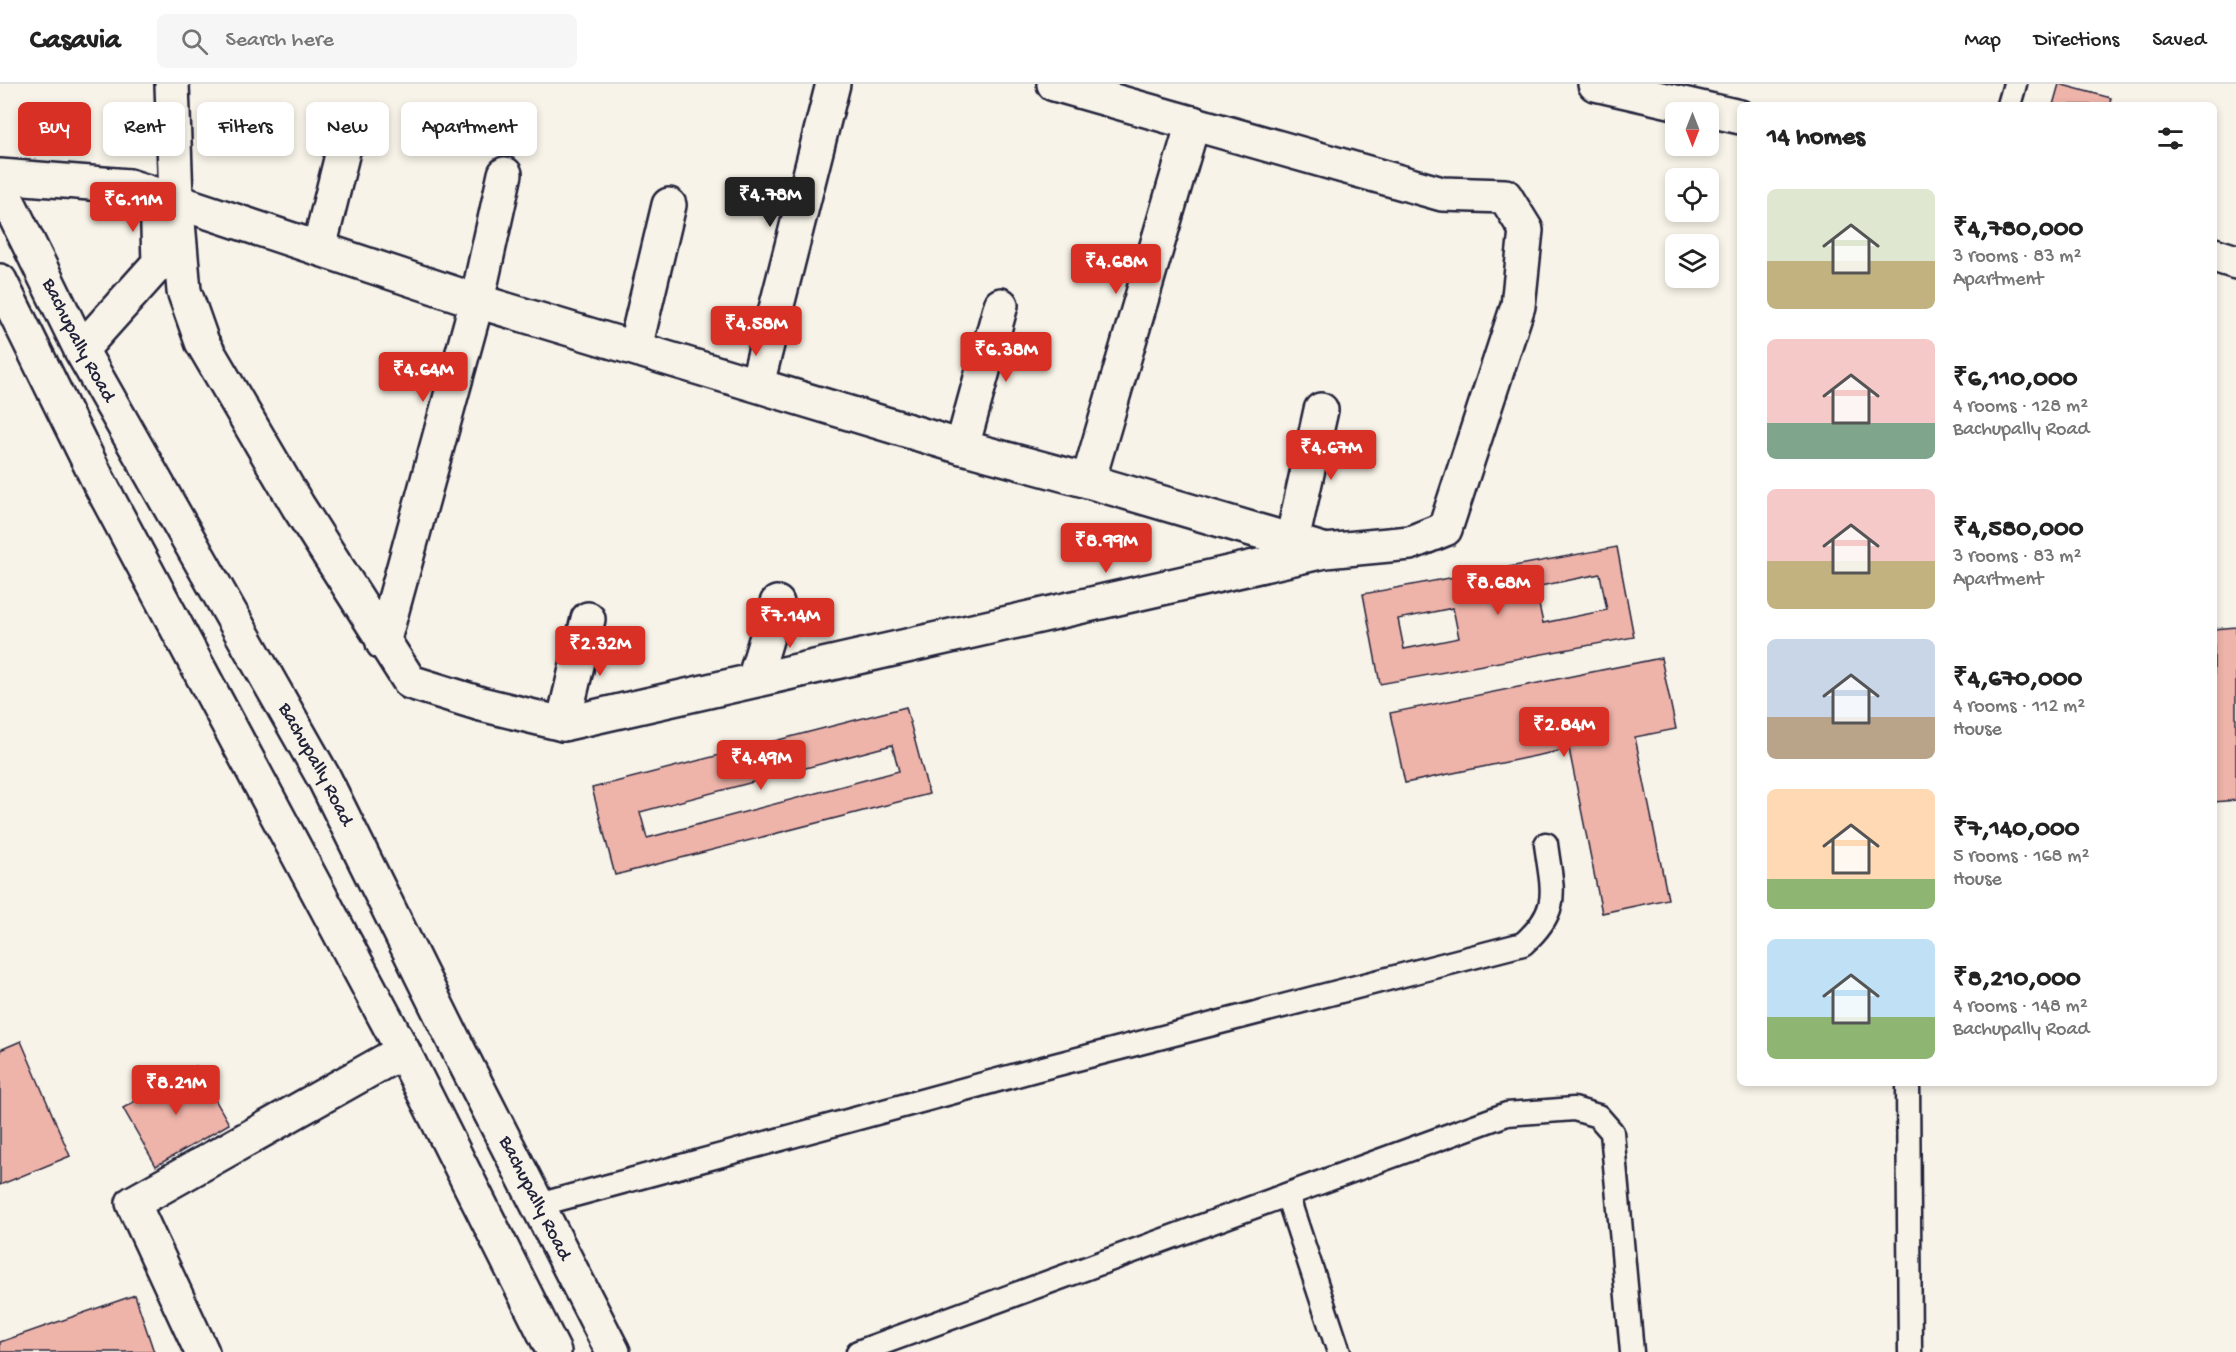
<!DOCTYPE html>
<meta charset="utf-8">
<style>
body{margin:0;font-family:"Gochi Hand",sans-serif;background:#f6f6f6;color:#222;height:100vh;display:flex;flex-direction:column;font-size:22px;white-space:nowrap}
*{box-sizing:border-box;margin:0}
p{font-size:20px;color:#767676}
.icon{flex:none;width:33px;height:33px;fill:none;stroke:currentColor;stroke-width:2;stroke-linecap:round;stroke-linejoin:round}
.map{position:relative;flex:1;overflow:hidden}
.sheet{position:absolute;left:1737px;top:18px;width:480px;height:984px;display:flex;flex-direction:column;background:#fff;border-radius:9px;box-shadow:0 3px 9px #0003}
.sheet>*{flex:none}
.hud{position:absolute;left:18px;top:18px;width:570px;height:54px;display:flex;gap:12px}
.needle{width:39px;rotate:180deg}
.buttons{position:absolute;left:1665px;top:18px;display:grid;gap:12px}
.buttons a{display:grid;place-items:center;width:54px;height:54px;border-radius:9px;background:#fff;box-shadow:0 3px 9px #0003;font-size:30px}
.price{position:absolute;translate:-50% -51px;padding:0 14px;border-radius:6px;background:#d93025;color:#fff;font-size:20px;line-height:39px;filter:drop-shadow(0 2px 3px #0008)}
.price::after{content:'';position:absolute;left:50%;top:36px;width:18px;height:14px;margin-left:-9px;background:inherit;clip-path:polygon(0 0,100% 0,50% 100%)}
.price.on{background:#222;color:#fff}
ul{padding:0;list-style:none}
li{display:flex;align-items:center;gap:18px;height:150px;padding:0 30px}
li span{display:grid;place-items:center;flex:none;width:168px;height:120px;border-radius:9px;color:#555}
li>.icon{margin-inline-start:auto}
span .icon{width:72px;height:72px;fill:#fffc;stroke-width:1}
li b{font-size:26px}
h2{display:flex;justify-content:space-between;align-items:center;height:72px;padding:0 30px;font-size:26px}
.pill{padding:0 21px;border-radius:9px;background:#fff;box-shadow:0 3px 9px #0003;font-size:21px;line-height:54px}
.pill.on{background:#d93025;color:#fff}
header{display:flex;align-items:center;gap:36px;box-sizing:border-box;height:84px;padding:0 30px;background:#fff;border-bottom:2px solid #e0e0e0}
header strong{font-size:28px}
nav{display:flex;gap:33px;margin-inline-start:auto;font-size:21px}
.search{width:420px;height:54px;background:#f6f6f6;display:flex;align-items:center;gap:15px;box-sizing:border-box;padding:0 21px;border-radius:9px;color:#767676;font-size:22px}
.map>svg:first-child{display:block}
</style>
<header>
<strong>Casavia</strong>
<div class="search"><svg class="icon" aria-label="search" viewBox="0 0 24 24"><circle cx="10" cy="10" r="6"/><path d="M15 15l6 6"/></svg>Search here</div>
<nav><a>Map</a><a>Directions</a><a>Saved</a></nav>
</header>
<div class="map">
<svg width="2236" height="1268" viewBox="0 0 2236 1268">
<rect width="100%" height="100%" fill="#f7f3e8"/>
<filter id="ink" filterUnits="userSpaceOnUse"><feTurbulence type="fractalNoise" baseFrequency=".0167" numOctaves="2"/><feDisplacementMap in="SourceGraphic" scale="12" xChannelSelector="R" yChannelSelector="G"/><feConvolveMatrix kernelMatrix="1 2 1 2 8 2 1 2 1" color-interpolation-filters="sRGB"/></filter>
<g filter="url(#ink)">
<g fill="#eeb3a9" stroke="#22223b" stroke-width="1.5" fill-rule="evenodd">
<polygon points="2059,0 2111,14 2109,21 2053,21"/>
<path d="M 1617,463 L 1634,553 L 1380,600 L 1363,510 ZM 1600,490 L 1607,526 L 1543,539 L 1535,503 ZM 1453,524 L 1459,554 L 1404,565 L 1398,535 Z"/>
<polygon points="2236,543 2236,716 2214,718 2214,545"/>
<polygon points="1661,574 1676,645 1635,653 1668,815 1602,829 1569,665 1405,699 1390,629"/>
<path d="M 906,623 L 929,710 L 615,791 L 592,704 ZM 892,661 L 899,687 L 647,754 L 640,728 Z"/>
<polygon points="21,957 70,1072 0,1101 0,966"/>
<polygon points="196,982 229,1040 156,1082 123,1024"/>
<polygon points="135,1211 154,1268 0,1268 0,1258"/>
</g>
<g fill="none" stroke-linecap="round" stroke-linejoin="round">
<g stroke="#22223b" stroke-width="27">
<g id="lane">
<polyline points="2009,21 2015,0"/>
<polyline points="1908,999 1910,1268"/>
<polyline points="1287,1111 1339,1268"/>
<path d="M 538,1121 L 1035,986 L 1523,860 C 1562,825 1552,807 1546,760"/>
<polyline points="858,1268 1507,1030 1574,1025 1598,1032 1612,1048 1632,1268"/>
</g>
</g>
<g stroke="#22223b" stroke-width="38">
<g id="street">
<polyline points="172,0 176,115 184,207 202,258 298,422 410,598 481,620 563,640 1325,467 1410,459 1445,445 1518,222 1526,146 1505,112 1442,110 1054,0"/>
<polyline points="0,92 129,102 157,111 159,179 81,266"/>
<polyline points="157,111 477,217 962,363 1088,397 1323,466"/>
<polyline points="319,164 350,39"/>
<polyline points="635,264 669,121"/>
<polyline points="757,300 833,0"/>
<polyline points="962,363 1001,221"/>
<polyline points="1088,397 1193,39"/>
<polyline points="1292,457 1321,326"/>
<polyline points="383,559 477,217 505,90"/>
<polyline points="754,596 777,519"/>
<polyline points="563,640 588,535"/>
<polyline points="202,1268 133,1119 403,967"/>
</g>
</g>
<g stroke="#22223b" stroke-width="38">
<g id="secondary">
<polyline points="1595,0 1740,33"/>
<polyline points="2214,171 2236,178"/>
</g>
</g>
<g stroke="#22223b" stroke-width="38">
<g id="primary">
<path id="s1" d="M 0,101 L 81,266 L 325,696 L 460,969 L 613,1268"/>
<polyline points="0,197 98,396 403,967 554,1268"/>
</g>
</g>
<use href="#lane" stroke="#f7f3e8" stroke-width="22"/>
<use href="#street" stroke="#f7f3e8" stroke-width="33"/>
<use href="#secondary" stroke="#f7f3e8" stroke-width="33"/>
<use href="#primary" stroke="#f7f3e8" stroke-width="33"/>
</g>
</g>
<g text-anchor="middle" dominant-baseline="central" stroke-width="4.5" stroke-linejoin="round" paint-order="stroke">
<g font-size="20" fill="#22223b" stroke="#f7f3e8">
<text stroke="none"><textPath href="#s1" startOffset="174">Bachupally Road</textPath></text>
<text stroke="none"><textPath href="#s1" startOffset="660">Bachupally Road</textPath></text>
<text stroke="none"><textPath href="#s1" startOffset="1146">Bachupally Road</textPath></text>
</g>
</g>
</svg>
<div class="buttons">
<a><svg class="needle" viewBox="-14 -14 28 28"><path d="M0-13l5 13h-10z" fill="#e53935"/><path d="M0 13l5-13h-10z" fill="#767676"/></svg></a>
<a><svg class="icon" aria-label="locate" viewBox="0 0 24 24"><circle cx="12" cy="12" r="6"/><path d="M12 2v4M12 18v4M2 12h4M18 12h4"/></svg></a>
<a><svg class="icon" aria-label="layers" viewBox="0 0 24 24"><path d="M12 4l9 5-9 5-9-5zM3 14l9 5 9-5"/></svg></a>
</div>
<b class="price on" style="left:770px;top:144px">₹4.78M</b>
<b class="price" style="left:133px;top:149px">₹6.11M</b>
<b class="price" style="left:1116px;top:211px">₹4.68M</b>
<b class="price" style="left:756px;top:273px">₹4.58M</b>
<b class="price" style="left:1006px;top:299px">₹6.38M</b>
<b class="price" style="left:423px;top:319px">₹4.64M</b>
<b class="price" style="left:1331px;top:397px">₹4.67M</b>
<b class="price" style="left:1106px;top:490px">₹8.99M</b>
<b class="price" style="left:1498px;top:532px">₹8.68M</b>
<b class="price" style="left:790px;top:565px">₹7.14M</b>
<b class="price" style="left:600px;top:593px">₹2.32M</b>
<b class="price" style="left:1564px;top:674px">₹2.84M</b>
<b class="price" style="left:761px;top:707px">₹4.49M</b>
<b class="price" style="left:176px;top:1032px">₹8.21M</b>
<div class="hud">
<a class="pill on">Buy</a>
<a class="pill">Rent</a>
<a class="pill">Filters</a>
<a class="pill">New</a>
<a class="pill">Apartment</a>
</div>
<section class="sheet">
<h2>14 homes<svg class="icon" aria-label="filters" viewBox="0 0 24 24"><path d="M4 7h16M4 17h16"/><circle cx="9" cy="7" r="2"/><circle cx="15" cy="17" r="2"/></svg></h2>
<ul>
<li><span style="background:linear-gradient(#dfe7d0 60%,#c2b280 0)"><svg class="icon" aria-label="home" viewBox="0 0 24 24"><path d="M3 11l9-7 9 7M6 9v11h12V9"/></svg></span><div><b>₹4,780,000</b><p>3 rooms · 83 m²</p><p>Apartment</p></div></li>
<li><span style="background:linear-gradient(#f6c9c9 70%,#7fa58c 0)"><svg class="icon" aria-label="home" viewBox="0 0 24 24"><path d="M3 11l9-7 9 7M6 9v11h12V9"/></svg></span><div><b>₹6,110,000</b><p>4 rooms · 128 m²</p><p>Bachupally Road</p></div></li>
<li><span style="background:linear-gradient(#f6c9c9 60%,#c2b280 0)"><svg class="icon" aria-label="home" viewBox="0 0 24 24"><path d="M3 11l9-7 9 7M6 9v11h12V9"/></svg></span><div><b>₹4,580,000</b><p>3 rooms · 83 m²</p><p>Apartment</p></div></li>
<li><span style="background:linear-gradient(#c9d6e8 65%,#b9a48a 0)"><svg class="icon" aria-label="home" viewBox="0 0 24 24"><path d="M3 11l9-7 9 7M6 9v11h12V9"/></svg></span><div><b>₹4,670,000</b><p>4 rooms · 112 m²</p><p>House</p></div></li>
<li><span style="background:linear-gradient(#ffd9b3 75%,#8fb573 0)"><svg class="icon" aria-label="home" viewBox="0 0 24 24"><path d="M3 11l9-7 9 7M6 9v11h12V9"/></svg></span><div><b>₹7,140,000</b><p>5 rooms · 168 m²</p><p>House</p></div></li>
<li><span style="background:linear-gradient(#bfe0f5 65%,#8fb573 0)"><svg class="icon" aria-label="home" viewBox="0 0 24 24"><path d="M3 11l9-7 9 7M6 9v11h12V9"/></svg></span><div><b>₹8,210,000</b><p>4 rooms · 148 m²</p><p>Bachupally Road</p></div></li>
</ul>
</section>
</div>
